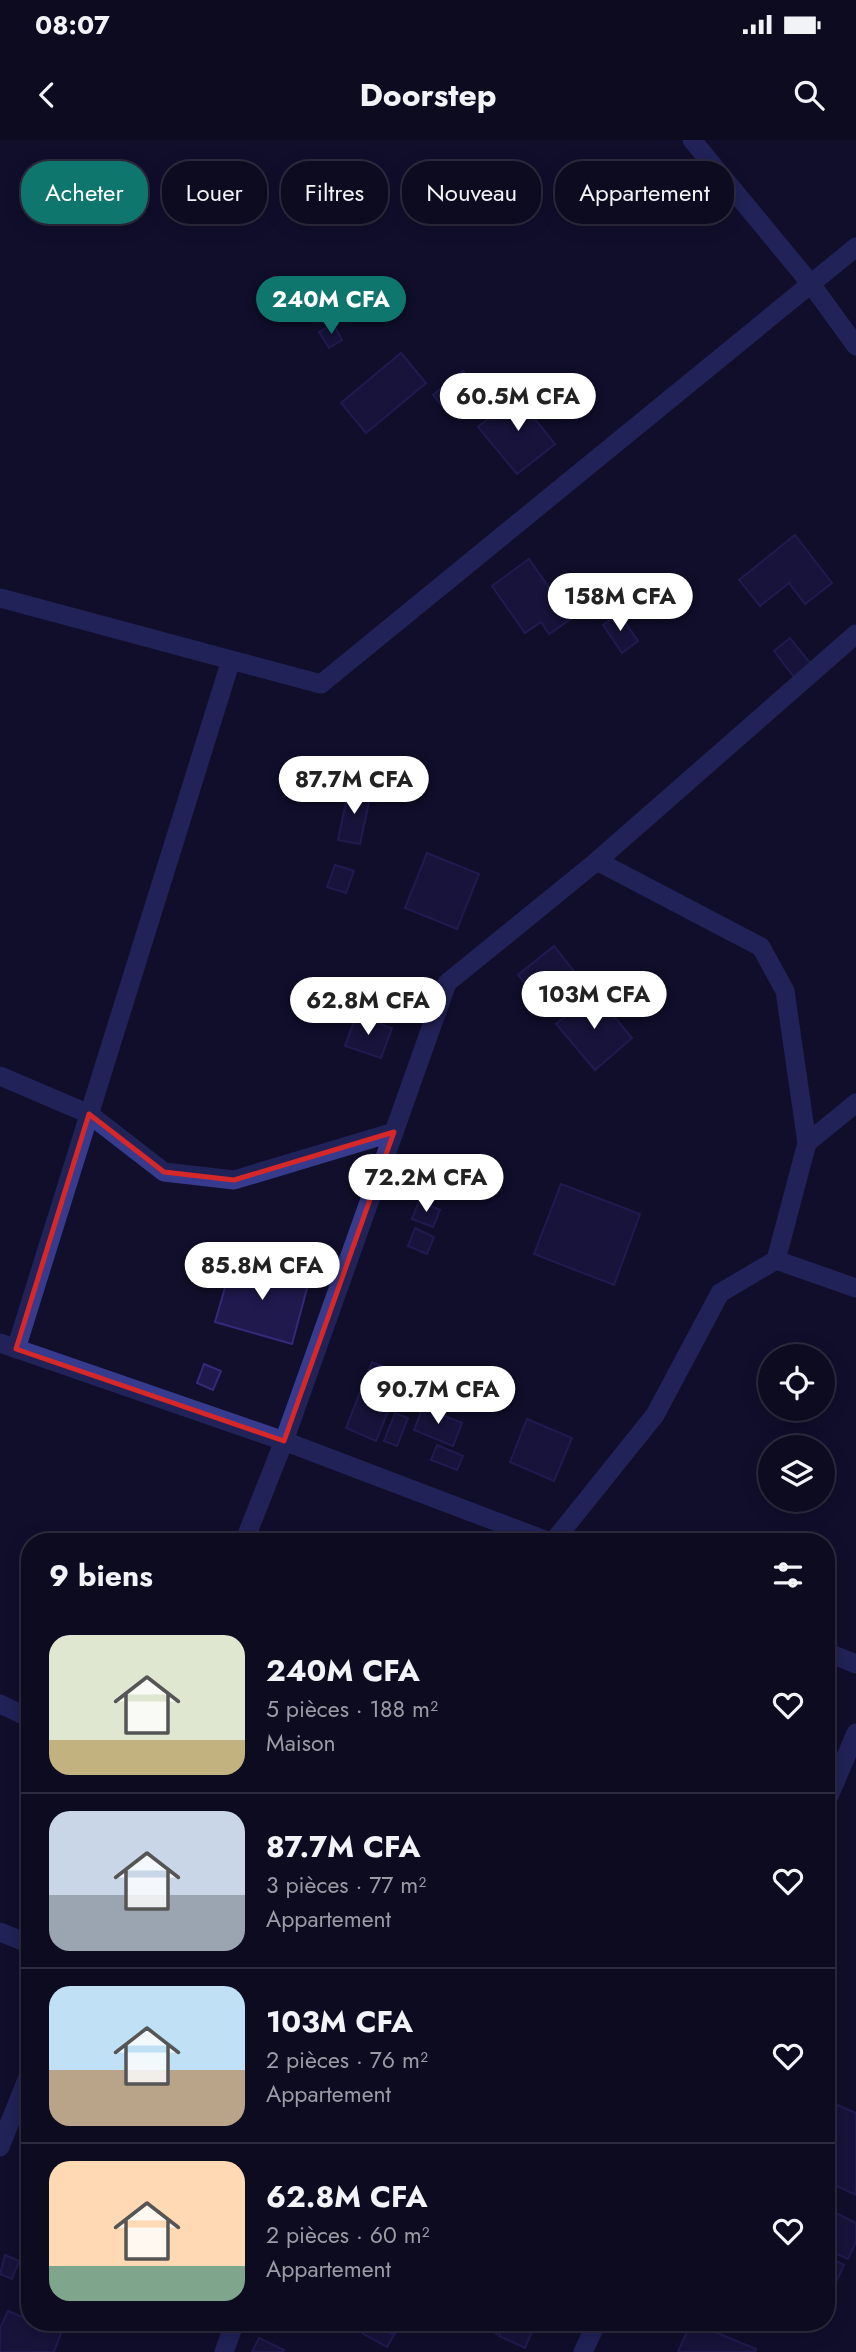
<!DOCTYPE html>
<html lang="fr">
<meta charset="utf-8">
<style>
body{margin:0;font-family:Jost,sans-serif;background:#161429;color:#f1f3f6;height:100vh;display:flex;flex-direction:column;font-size:26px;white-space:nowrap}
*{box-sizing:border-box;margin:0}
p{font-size:23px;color:#9a9ba5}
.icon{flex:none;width:38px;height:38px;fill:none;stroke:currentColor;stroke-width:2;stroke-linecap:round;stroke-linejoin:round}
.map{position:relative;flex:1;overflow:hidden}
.sheet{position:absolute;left:21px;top:1393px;width:814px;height:798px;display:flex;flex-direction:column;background:#0d0b20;border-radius:28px;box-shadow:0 4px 18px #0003,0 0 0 2px #2d2b3e}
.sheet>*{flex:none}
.hud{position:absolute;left:21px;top:21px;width:816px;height:63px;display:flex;gap:14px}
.controls{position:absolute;left:758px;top:1204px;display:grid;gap:14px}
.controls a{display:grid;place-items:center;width:77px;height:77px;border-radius:50%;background:#0d0b20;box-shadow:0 4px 18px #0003,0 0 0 2px #2d2b3e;font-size:35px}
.price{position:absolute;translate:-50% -60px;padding:0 16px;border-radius:24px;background:#fff;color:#222;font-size:23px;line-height:46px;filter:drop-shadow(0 2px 4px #0008)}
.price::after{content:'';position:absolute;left:50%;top:42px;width:21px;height:16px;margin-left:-10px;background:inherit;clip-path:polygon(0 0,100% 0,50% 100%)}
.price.selected{background:#0f766e;color:#fff}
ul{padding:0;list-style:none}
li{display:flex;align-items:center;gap:21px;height:175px;padding:0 28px}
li+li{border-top:2px solid #2d2b3e}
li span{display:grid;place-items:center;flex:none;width:196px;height:140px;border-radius:21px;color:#555}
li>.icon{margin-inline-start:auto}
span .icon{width:84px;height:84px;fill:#fffc;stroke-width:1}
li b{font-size:30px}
h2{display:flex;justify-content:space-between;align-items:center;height:84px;padding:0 28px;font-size:30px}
.tag{padding:0 24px;border-radius:28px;background:#0d0b20;box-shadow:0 4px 18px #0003,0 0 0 2px #2d2b3e;font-size:24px;line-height:63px}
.tag.selected{background:#0f766e;color:#fff}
.status{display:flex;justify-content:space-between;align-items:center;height:49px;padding:0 35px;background:#0d0b20;direction:ltr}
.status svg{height:19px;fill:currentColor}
header{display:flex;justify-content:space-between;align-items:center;height:91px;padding:0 28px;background:#0d0b20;font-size:32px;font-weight:700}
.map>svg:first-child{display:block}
</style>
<div class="status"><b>08:07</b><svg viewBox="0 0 49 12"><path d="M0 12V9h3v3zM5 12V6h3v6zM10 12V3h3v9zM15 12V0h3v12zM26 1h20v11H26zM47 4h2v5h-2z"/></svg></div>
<header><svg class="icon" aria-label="back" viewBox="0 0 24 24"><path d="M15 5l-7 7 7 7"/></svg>Doorstep<svg class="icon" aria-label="search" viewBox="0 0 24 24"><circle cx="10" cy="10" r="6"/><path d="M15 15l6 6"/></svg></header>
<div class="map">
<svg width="856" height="2212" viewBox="0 0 856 2212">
<rect width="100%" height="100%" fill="#110f2b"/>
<g fill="#1f194d" stroke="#332a7a" stroke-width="2">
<polygon points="333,184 342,200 329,208 319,192"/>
<polygon points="401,213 426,243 366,293 341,263"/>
<polygon points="463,231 476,247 446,271 433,255"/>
<polygon points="525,250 542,272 534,278 555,304 517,334 478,287"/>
<polygon points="795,395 832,443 805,464 789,443 760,466 739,440"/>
<polygon points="529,419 571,479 549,494 541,482 525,493 492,446"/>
<polygon points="619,473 638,501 622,513 603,485"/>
<polygon points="790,498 814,528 797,541 774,511"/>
<polygon points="349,648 371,653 360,704 338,700"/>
<polygon points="427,713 479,734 457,789 405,768"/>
<polygon points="335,725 354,731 346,753 327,747"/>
<polygon points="554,806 581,840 546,869 518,835"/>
<polygon points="594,853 632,898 595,930 556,884"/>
<polygon points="356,876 392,888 381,918 345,906"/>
<polygon points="561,1044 640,1074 614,1145 534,1114"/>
<polygon points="419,1061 440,1070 433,1087 412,1079"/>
<polygon points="415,1088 434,1097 427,1114 408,1106"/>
<polygon points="233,1120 309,1141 292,1204 215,1182"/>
<polygon points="372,1222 403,1235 376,1301 346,1288"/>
<polygon points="204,1224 221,1231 213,1250 197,1243"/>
<polygon points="423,1267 462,1283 453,1306 414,1290"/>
<polygon points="395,1273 408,1278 397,1306 384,1301"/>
<polygon points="527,1279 572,1298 554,1341 510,1322"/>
<polygon points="437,1305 463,1316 457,1330 431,1320"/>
<polygon points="826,1960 856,1973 856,2055 826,2041"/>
<polygon points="826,2068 856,2083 856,2102 848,2119 826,2109"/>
<polygon points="5,2115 19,2121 12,2139 0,2134"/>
<polygon points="826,2116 844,2125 827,2161 826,2160"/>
<polygon points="8,2171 61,2193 54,2212 0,2212 0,2188"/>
<polygon points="367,2182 394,2195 387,2207 362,2193"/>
<polygon points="379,2182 401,2182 395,2194 378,2186"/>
<polygon points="471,2182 502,2182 497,2194"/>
<polygon points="505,2182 536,2182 525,2208 499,2196"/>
<polygon points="691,2182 756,2209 755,2212 678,2212"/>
<polygon points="738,2182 764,2182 760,2192"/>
<polygon points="259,2198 284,2210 283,2212 252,2212"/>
</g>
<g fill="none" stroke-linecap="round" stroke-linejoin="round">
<g stroke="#373b8d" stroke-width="19">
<polyline points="692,0 811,144 856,206"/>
<polyline points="0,458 321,544 856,107"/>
<polyline points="0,936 89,974 164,1032 234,1040 394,992"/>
<polyline points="807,1003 856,963"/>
<polyline points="776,1120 856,1148"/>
<polyline points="0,1203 284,1301 550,1402"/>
<polyline points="16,1209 231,520"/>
<polyline points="244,1402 284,1301 447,843 597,721 856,494"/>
<polyline points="553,1402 655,1275 720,1153 776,1120 807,1003 785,851 761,807 597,721"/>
<polyline points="826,1512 856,1524"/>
<polyline points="0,1564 30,1578"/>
<polyline points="826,1663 856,1593"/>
<polyline points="0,1792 30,1804"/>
<polyline points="0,2007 30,1932"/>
<polyline points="224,2212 235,2182"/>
<polyline points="583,2212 597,2182"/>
</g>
</g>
<path d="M0 0H856V2212H0ZM 89,974 L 164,1032 L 234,1040 L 394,992 L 284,1301 L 16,1209 Z" fill="#110f2b" fill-opacity=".55" fill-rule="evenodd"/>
<path fill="none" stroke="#d62828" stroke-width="5" stroke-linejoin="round" d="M 89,974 L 164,1032 L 234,1040 L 394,992 L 284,1301 L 16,1209 Z"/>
</svg>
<div class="controls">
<a><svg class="icon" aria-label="locate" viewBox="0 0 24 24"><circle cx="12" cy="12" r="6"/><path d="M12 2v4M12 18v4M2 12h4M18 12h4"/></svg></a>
<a><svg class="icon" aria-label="layers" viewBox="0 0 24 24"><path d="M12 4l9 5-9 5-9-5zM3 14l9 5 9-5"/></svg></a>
</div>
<b class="price selected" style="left:331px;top:196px">240M CFA</b>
<b class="price" style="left:518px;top:293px">60.5M CFA</b>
<b class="price" style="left:620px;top:493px">158M CFA</b>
<b class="price" style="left:354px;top:676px">87.7M CFA</b>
<b class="price" style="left:594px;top:891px">103M CFA</b>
<b class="price" style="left:368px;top:897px">62.8M CFA</b>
<b class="price" style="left:426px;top:1074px">72.2M CFA</b>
<b class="price" style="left:262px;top:1162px">85.8M CFA</b>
<b class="price" style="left:438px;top:1286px">90.7M CFA</b>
<div class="hud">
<a class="tag selected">Acheter</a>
<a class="tag">Louer</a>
<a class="tag">Filtres</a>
<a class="tag">Nouveau</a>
<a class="tag">Appartement</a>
</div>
<section class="sheet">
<h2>9 biens<svg class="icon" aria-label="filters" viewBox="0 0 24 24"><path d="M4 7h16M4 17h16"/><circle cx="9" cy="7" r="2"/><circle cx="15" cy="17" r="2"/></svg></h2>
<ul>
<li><span style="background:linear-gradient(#dfe7d0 75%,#c2b280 0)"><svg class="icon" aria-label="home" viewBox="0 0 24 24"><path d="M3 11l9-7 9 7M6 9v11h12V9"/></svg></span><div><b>240M CFA</b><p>5 pièces · 188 m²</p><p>Maison</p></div><svg class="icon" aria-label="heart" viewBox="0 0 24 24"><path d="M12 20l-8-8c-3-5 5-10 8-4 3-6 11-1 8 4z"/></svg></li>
<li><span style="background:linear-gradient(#c9d6e8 60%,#9aa5b1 0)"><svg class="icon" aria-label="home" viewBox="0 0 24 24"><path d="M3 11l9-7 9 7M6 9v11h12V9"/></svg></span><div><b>87.7M CFA</b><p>3 pièces · 77 m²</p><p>Appartement</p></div><svg class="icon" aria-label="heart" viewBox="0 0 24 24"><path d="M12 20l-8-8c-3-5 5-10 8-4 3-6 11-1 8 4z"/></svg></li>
<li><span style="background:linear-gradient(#bfe0f5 60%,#b9a48a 0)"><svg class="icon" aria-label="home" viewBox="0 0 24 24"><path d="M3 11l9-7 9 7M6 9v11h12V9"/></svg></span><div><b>103M CFA</b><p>2 pièces · 76 m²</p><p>Appartement</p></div><svg class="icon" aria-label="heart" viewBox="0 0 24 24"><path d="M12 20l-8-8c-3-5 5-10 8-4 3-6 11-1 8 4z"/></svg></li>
<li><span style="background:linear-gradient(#ffd9b3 75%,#7fa58c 0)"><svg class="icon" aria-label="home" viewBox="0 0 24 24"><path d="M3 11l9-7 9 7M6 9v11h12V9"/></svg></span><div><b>62.8M CFA</b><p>2 pièces · 60 m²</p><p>Appartement</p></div><svg class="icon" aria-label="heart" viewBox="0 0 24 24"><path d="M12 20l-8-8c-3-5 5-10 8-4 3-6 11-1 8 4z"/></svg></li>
</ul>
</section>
</div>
